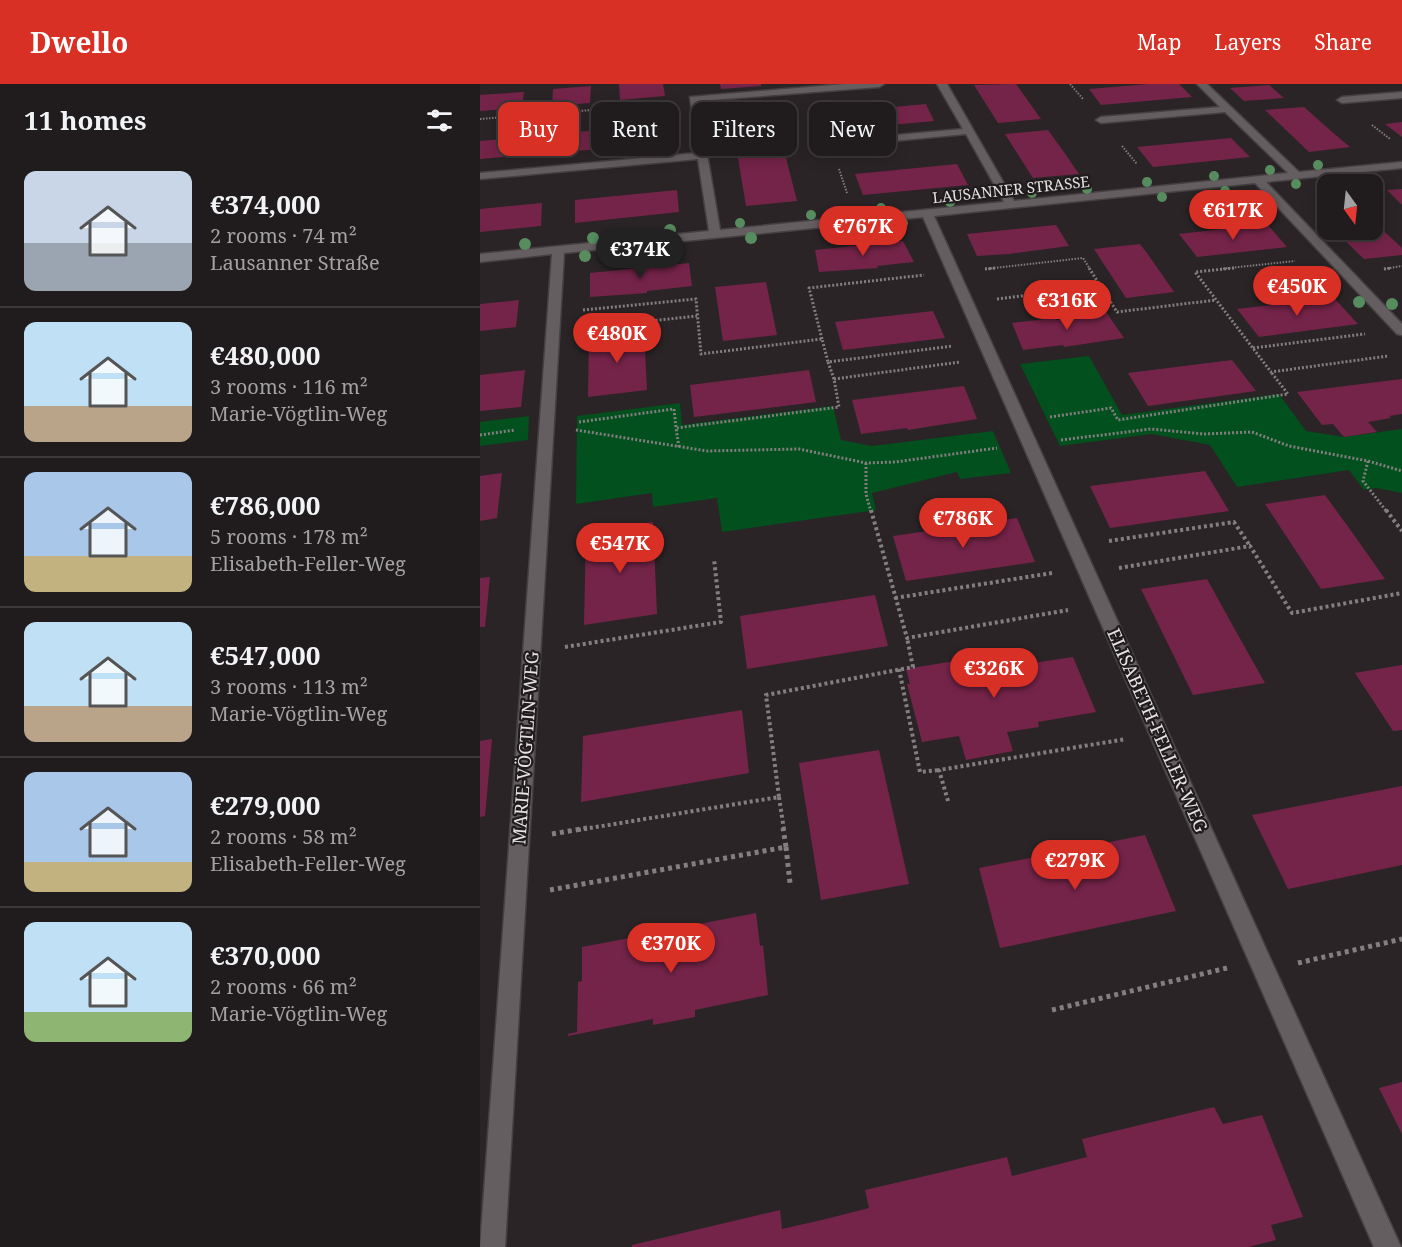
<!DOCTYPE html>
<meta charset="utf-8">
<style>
body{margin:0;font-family:"Noto Serif",serif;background:#2d2829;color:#f1f3f6;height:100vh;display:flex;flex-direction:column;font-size:22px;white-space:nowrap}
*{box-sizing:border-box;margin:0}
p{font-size:20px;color:#a2a1a3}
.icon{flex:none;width:33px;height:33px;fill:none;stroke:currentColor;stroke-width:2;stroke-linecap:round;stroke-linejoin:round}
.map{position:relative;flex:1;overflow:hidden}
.side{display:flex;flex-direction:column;background:#201b1c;width:480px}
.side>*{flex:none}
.hud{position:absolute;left:18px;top:18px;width:570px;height:54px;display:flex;gap:12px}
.needle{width:39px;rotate:165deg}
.controls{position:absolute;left:837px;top:90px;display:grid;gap:12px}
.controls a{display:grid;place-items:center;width:66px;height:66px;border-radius:12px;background:#201b1c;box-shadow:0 3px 15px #0003,0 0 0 2px #3d393b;font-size:30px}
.price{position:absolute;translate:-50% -51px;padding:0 14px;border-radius:21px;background:#d93025;color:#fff;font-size:20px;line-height:39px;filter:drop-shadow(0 2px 3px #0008)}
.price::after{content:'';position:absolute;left:50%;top:36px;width:18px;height:14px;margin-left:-9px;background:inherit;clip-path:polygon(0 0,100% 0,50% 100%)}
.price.selected{background:#222;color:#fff}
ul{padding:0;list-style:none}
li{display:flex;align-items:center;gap:18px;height:150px;padding:0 24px}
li+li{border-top:2px solid #3d393b}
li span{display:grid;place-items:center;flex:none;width:168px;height:120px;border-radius:12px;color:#555}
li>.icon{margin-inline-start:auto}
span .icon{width:72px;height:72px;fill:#fffc;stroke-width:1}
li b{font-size:26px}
h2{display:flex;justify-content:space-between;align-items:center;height:72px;padding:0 24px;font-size:26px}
.pill{padding:0 21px;border-radius:12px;background:#201b1c;box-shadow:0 3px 15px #0003,0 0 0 2px #3d393b;font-size:21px;line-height:54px}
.pill.selected{background:#d93025;color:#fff}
header{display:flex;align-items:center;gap:36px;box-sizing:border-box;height:84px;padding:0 30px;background:#d93025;color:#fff}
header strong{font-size:28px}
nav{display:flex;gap:33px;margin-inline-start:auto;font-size:21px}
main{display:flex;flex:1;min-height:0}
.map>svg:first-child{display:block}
</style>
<header>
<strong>Dwello</strong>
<nav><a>Map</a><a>Layers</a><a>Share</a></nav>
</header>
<main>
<section class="side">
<h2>11 homes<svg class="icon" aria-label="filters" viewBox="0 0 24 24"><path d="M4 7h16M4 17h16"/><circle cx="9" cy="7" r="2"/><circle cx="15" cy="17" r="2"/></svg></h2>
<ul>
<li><span style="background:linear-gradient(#c9d6e8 60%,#9aa5b1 0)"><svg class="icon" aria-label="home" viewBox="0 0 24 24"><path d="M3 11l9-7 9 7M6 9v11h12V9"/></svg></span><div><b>€374,000</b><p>2 rooms · 74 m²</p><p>Lausanner Straße</p></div></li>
<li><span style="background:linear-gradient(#bfe0f5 70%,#b9a48a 0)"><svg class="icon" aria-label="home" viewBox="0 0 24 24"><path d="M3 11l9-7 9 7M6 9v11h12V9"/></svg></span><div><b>€480,000</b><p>3 rooms · 116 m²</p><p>Marie-Vögtlin-Weg</p></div></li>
<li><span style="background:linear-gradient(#a9c7e8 70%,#c2b280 0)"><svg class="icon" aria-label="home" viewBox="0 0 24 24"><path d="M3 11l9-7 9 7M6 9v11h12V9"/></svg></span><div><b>€786,000</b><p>5 rooms · 178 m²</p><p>Elisabeth-Feller-Weg</p></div></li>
<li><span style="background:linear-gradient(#bfe0f5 70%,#b9a48a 0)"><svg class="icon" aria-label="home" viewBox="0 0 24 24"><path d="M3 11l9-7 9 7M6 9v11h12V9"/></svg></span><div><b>€547,000</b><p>3 rooms · 113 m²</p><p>Marie-Vögtlin-Weg</p></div></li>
<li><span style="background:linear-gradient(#a9c7e8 75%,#c2b280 0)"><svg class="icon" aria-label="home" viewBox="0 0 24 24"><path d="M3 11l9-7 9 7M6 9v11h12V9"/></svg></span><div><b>€279,000</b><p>2 rooms · 58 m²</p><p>Elisabeth-Feller-Weg</p></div></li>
<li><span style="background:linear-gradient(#bfe0f5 75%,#8fb573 0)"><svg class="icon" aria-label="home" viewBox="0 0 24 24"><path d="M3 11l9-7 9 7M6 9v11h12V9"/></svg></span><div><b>€370,000</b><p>2 rooms · 66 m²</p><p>Marie-Vögtlin-Weg</p></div></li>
</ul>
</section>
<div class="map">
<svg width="922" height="1163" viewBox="0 0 922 1163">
<rect width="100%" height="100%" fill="#2a2426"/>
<g fill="#01501d">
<polygon points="609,272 642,331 799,310 826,347 864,353 922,345 922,409 896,404 884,406 869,386 757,403 730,361 672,350 580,362 540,280"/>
<polygon points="200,319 202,341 353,322 361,356 392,362 513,347 531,389 480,395 477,388 392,409 396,426 242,448 237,414 173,423 172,409 96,420 97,332"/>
<polygon points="49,332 48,356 0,362 0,338"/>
</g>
<g fill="#752449">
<polygon points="139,0 183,0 185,12 140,16"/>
<polygon points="240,0 281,0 281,2 241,5"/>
<polygon points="536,0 561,35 518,39 494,1"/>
<polygon points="669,0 699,0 712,13 621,21 609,5"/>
<polygon points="789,1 804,14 764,17 750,4"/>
<polygon points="111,2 110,19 72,22 73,5"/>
<polygon points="44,8 42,24 0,27 0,11"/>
<polygon points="279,17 284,33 239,38 235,21"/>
<polygon points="446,20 454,37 411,41 403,24"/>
<polygon points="824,23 851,47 870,63 829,68 785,26"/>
<polygon points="382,26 389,42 344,46 338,29"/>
<polygon points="922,38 922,53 905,40"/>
<polygon points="190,40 193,58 96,67 97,48"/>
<polygon points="286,44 291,59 244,64 240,48"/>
<polygon points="568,46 586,71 599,90 553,94 525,50"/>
<polygon points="69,51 67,69 0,75 0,57"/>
<polygon points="751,54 770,73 673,83 657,63"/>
<polygon points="305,70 317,117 266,122 258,74"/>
<polygon points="477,80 488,101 383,111 375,90"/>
<polygon points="922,105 922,121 907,106"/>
<polygon points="197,106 199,128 95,139 95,116"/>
<polygon points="62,119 61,142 0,148 0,125"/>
<polygon points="892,136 922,164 922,171 884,175 854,146 892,146"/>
<polygon points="787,140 807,163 717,173 699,150"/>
<polygon points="576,141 589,162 529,170 497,172 487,150"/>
<polygon points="423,157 434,178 397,182 398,184 339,188 335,166"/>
<polygon points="660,160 669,172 694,208 646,214 614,165"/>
<polygon points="209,179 212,202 167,207 167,209 110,213 110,189"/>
<polygon points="286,198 297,251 243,257 235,203"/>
<polygon points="854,214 878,240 779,253 757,225"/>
<polygon points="39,216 36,243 0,247 0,220"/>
<polygon points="453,227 465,254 363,266 355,238"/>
<polygon points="626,228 644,254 584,263 583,261 543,266 532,239 574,234 576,236 586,235 584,232"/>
<polygon points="164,246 167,306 108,313 109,252"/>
<polygon points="752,276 776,307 668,322 648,289"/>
<polygon points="45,286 41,323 0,327 0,291"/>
<polygon points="329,286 336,318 214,333 210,301"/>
<polygon points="922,295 922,330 909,332 911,334 888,338 897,348 864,353 853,340 842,341 817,308"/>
<polygon points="484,302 497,335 428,346 427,344 381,350 372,316"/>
<polygon points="725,387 749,427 630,444 610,402"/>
<polygon points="22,389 17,434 0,437 0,392"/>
<polygon points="845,411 874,451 905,495 841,505 785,420"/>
<polygon points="537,434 555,478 426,497 413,452"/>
<polygon points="173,438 177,530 104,541 106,447"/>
<polygon points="10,493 5,543 0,543 0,494"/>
<polygon points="727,495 754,544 785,599 713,611 661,505"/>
<polygon points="395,511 408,562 267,585 260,532"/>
<polygon points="536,567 540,581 593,573 616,628 558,638 559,643 527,648 533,667 486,676 479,652 442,658 427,600 430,600 426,585"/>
<polygon points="922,581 922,646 913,647 875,589"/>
<polygon points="262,626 269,689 101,718 103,652"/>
<polygon points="12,655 5,732 0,733 0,657"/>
<polygon points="399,666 429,800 341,816 319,679"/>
<polygon points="922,702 922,781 808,805 772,731"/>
<polygon points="665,751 696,827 520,864 499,784"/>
<polygon points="276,829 280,862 283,861 288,911 215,926 215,933 173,941 173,935 88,952 88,950 97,948 98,898 102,897 102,863 181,848 181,855 199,852 199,844"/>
<polygon points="922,998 922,1050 899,1004"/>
<polygon points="734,1023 743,1040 782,1031 823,1133 791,1141 796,1156 768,1163 152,1163 152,1161 300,1126 302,1145 346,1135 389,1124 385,1106 527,1073 532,1092 607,1073 602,1055"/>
</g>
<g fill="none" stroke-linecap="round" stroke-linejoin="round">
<g stroke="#454142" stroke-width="3">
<g id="street">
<polygon points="365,0 404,0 399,3 218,17 240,146 524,118 486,50 350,63 345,60 350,57 483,45 457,0 467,0 534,117 808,89 745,28 621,39 616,36 621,33 740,23 717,0 727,0 819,88 922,78 922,84 786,98 922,240 922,251 917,250 775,99 454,132 921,1163 894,1163 443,133 84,169 25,1163 0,1163 72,170 0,178 0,170 229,147 218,75 0,95 0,89 217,69 210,13"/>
<polygon points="922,8 922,14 862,19 857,16 862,13"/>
</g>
</g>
<g stroke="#837f80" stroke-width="2" stroke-dasharray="1.5 1.5" stroke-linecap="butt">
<polyline points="590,0 603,15"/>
<polyline points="0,35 186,20"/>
<polyline points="892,41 910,55"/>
<polyline points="642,62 657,80"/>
<polyline points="359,85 367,109"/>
<polyline points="505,185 603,174 610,185"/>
<polyline points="740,185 815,177"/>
<polyline points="904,185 922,182"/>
</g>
<g stroke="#837f80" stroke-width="3" stroke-dasharray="2 2" stroke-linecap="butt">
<polyline points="609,184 637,228 736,216"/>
<polyline points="754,184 715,188 791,288 908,272"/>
<polyline points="505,185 516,184"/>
<polyline points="904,185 912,184"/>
<polyline points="517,215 621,202"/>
<polyline points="103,226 216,215 221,270 342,255 348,278"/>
<polyline points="104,244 217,232"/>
<polyline points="342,255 329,204 444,191"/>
<polyline points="773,264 885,250"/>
<polyline points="354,295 348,278 472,262"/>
<polyline points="570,333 631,324 638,336 808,310 791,288"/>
<polyline points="99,338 194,325 196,344"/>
<polyline points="96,346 227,367 319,365 386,379 415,378 517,364"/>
<polyline points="0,351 35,346"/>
<polyline points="581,356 671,345 724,350 772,348 809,362 888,377 922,387"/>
<polyline points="199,363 196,344 359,323 354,295 480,278"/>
<polyline points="888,377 883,397 907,428"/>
<polyline points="386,379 386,410 391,428"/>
</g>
<g stroke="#837f80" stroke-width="4" stroke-dasharray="3 3" stroke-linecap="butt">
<polyline points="391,426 427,554 588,526"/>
<polyline points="906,426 922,447"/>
<polyline points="629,457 754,438 770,462"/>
<polyline points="639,484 770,462 812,529 922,509"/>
<polyline points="415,514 572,489"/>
<polyline points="85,563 241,538 234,475"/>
<polyline points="419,585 440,688 459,686"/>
<polyline points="299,713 304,746"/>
<polyline points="468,717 459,686 646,655"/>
<polyline points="98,746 299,713 286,611 433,583 427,554"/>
</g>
<g stroke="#837f80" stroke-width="5" stroke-dasharray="4 4" stroke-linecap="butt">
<polyline points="72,750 107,744"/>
<polyline points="306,763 310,799"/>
<polyline points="70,806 306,763 303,744"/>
<polyline points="818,879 922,855"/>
<polyline points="572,926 747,884"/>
</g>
<use href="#street" fill="#655e60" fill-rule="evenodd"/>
</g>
<g fill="#578c5f">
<circle cx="838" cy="81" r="5"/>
<circle cx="790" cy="86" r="5"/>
<circle cx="734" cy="92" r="5"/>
<circle cx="667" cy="98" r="5"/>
<circle cx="816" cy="100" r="5"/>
<circle cx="607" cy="105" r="5"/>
<circle cx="745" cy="107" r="5"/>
<circle cx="552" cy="109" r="5"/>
<circle cx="682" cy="113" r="5"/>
<circle cx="782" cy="113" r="5"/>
<circle cx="470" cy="118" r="5"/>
<circle cx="401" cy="124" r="5"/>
<circle cx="331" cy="131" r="5"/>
<circle cx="260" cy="139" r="5"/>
<circle cx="423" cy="139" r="5"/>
<circle cx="190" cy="146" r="6"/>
<circle cx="113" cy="154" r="6"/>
<circle cx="271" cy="154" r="6"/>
<circle cx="45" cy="160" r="6"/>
<circle cx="105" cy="172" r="6"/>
<circle cx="879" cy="218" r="6"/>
<circle cx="912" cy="220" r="6"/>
</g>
<g text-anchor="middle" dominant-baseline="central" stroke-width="4.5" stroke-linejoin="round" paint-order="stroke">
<g font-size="15" fill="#e5e2e3" stroke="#201b1d">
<text transform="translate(531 105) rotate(-6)">LAUSANNER STRASSE</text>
</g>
<g font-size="18" fill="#e5e2e3" stroke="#201b1d">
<text transform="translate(678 646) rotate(66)">ELISABETH-FELLER-WEG</text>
<text transform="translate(45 664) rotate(-86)">MARIE-VÖGTLIN-WEG</text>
</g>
</g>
</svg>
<div class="controls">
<a><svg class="needle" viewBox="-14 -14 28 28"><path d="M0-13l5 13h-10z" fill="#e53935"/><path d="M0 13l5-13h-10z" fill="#a2a1a3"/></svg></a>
</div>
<b class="price" style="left:753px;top:157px">€617K</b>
<b class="price" style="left:383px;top:173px">€767K</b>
<b class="price selected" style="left:160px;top:196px">€374K</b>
<b class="price" style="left:817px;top:233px">€450K</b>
<b class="price" style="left:587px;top:247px">€316K</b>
<b class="price" style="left:137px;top:280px">€480K</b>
<b class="price" style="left:483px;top:465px">€786K</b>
<b class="price" style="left:140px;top:490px">€547K</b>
<b class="price" style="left:514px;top:615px">€326K</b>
<b class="price" style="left:595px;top:807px">€279K</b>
<b class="price" style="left:191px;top:890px">€370K</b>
<div class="hud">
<a class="pill selected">Buy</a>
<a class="pill">Rent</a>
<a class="pill">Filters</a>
<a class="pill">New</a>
</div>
</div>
</main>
